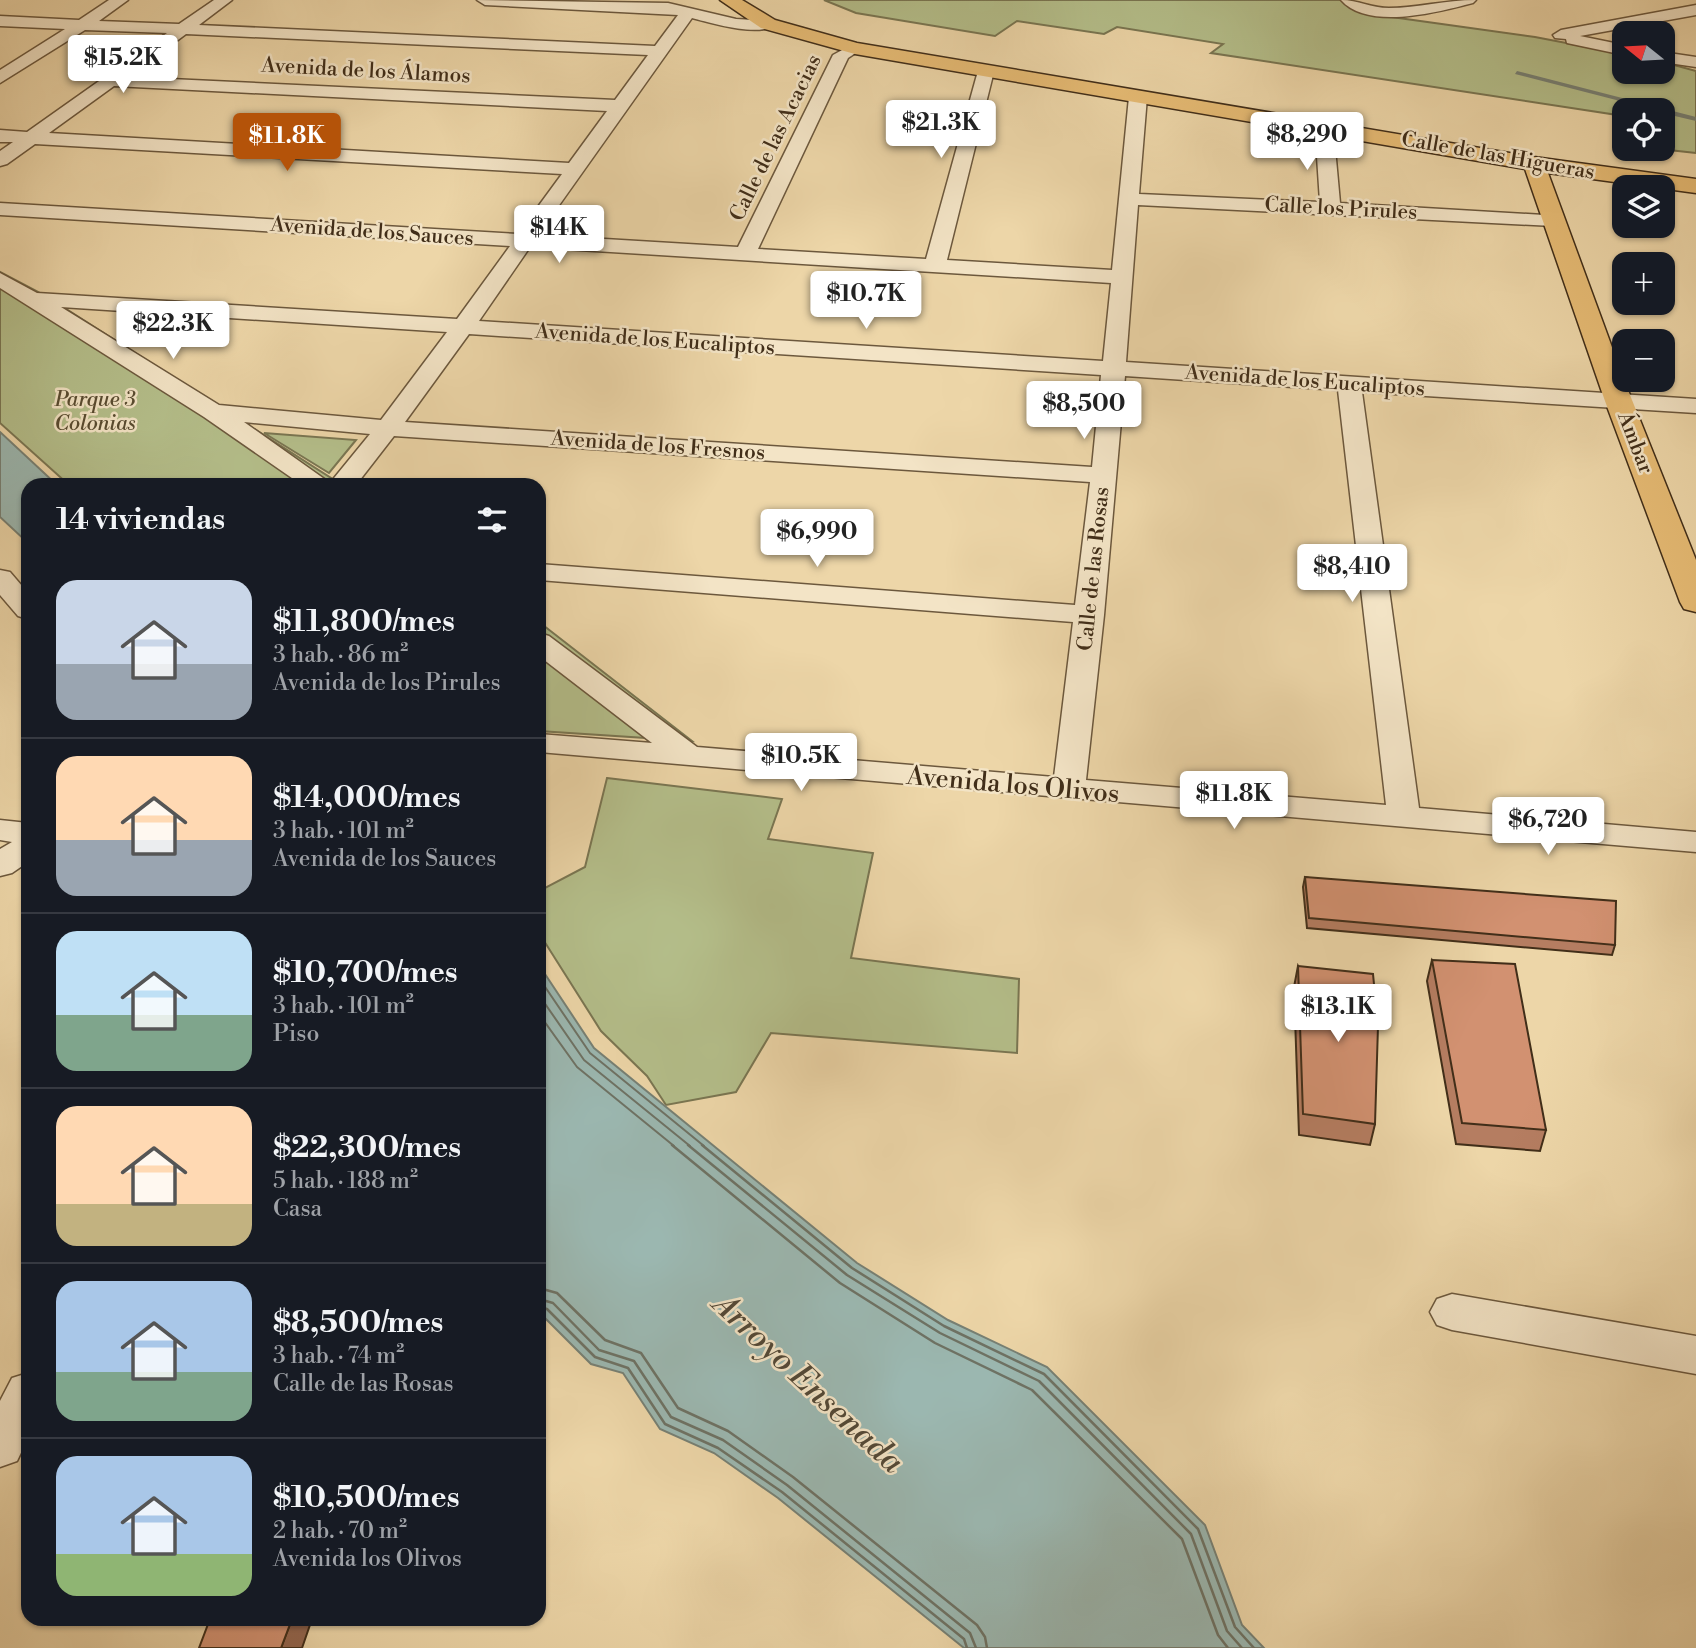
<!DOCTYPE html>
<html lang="es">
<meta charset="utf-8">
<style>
body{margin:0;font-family:"Libre Bodoni",serif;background:#20242c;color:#f1f3f6;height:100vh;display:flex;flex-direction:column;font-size:26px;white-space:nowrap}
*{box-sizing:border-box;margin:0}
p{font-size:23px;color:#9ea1a6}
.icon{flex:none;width:38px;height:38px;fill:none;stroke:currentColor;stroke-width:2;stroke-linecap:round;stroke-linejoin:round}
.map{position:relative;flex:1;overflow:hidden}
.panel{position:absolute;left:21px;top:478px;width:525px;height:1148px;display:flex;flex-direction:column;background:#171b24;border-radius:21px;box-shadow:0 2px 5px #0004}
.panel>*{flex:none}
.needle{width:46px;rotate:288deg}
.buttons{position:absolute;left:1612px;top:21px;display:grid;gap:14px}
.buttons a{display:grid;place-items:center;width:63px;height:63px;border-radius:14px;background:#171b24;box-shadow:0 2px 5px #0004;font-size:35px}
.price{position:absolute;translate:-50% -60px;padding:0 16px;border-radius:7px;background:#fff;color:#222;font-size:23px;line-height:46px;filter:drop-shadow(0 2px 4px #0008)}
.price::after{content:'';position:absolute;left:50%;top:42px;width:21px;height:16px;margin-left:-10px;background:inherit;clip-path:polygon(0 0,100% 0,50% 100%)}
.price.active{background:#b45309;color:#fff}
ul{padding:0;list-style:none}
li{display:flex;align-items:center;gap:21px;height:175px;padding:0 35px}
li+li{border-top:2px solid #363941}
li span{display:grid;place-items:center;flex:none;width:196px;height:140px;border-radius:21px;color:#555}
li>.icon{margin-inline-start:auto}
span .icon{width:84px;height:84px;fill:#fffc;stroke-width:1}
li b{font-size:30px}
h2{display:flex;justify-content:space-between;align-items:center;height:84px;padding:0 35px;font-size:30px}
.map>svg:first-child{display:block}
</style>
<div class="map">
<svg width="1696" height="1648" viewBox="0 0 1696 1648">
<rect width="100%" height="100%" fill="#edd6a8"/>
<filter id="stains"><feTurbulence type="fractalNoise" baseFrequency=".00286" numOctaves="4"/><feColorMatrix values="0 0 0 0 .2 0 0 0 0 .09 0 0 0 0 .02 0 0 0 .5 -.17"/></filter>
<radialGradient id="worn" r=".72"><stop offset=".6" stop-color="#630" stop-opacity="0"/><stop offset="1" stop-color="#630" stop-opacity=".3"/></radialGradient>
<g fill="#b4be8a" stroke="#7a7652" stroke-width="2">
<polygon points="824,0 1350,0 1363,13 1535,37 1624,54 1624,72 1662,72 1663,62 1696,71 1696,153 1669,150 1663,135 1662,110 1624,110 1624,116 1211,53 1223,44 1117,27 1104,34 1017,21 995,36 856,13"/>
<polygon points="0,272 46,296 342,485 69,485 0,423"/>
<polygon points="264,433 356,440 329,473"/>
<polygon points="539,622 692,741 539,731"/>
<polygon points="607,778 782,799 768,839 873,853 851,958 1019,979 1017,1053 771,1033 736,1092 666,1105 647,1076 601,1031 539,933 539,891 585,867"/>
</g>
<g fill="#9bb7b0" stroke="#778074" stroke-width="2">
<polygon points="0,432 57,485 28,485 28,543 0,517"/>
<polygon points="539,965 594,1048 857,1263 948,1320 1047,1367 1205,1525 1242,1625 1264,1648 964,1648 778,1498 714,1453 660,1429 623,1373 591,1364 539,1312"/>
</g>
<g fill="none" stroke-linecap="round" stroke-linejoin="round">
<g stroke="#6e7264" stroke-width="2">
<polyline points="539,978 590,1053 704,1146"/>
<polyline points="539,995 584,1060 690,1146"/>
<polyline points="539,1014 577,1067 674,1146"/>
</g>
<g stroke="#6e7264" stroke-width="2.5">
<polyline points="672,1145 840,1283 935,1343 1032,1390 1182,1539 1218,1635 1228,1648"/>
<polyline points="688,1145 847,1275 940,1333 1039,1381 1191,1534 1227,1631 1242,1648"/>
<polyline points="702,1145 852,1268 944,1326 1044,1374 1198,1529 1235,1627 1254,1648"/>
<polyline points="539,1288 557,1293 605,1340 641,1353 678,1408 728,1431 793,1477 977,1625 985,1637 987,1648"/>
<polyline points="539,1299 553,1303 599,1350 634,1361 671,1417 723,1440 787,1485 970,1633 976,1648"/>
<polyline points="539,1307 547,1309 595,1357 628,1368 665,1424 718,1448 782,1492 964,1639 967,1648"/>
</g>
<polygon fill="#778074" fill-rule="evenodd" points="1517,71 1696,117 1696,121 1662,113 1662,110 1655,110 1515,74"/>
<g stroke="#6c583d" stroke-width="3">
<g id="minor">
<path d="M 109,0 L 128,0 L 99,21 L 179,24 L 214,0 L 232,0 L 199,25 L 655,46 L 678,15 L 485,5 L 477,0 L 668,3 L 736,19 L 774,21 L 776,24 C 761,38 711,23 692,18 L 538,235 L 738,247 L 833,55 L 855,43 L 863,48 L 848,58 L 758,249 L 926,259 L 978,71 L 986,66 L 994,71 L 947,260 L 1112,270 L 1129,97 L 1138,92 L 1147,97 L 1139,194 L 1320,202 L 1315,126 L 1324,121 L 1333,126 L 1340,203 L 1560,216 L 1563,220 L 1560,224 L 1553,226 L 1138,205 L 1126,362 L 1696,399 L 1696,413 L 1362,392 L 1419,808 L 1696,832 L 1696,852 L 539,752 L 539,734 L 652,743 L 539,656 L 539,633 L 549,636 L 697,747 L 1054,777 L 1073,622 L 539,580 L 539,564 L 1075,605 L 1090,482 L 394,436 L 356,485 L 302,485 L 204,417 L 0,288 L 0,273 L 37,293 L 457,319 L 510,246 L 0,215 L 0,203 L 518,234 L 562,174 L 35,144 L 7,164 L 0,166 L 0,151 L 13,142 L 0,142 L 0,130 L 27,132 L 167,33 L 85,30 L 0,83 L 0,70 L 65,29 L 0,26 L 0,16 L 79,20 ZM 186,34 L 648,55 L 615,100 L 128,77 ZM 114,86 L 607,111 L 569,163 L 49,133 ZM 530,247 L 1111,283 L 1103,361 L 479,321 ZM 61,307 L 447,332 L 381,420 L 219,405 ZM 469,334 L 1101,375 L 1092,467 L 405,422 ZM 1125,376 L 1338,390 L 1386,805 L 1086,780 L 1104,615 ZM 244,422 L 370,434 L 330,483 Z"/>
<path d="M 1341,0 C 1358,0 1371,8 1389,8 C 1418,8 1445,0 1476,0 L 1473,3 C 1439,12 1368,31 1341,0 Z"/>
<polygon points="1696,5 1696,15 1580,36 1624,45 1624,55 1567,43 1566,39 1555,38 1553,35 1561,30"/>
<polygon points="1662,52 1696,57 1696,67 1662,62"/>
<polygon points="0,570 10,572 28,593 28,619 18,616 0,595"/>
<polygon points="0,820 28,823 28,862 12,873 0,876 0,849 12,842 0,840"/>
<polygon points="1452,1294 1696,1336 1696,1374 1452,1330 1437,1325 1430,1312 1437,1299"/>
<polygon points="28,1373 28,1438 17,1461 0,1467 0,1401 12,1378"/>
</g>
</g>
<g stroke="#412e19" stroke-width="3">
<polygon id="major" points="720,0 742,0 775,20 857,43 1534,157 1696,179 1696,193 1548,173 1624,380 1696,560 1696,612 1684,609 1680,602 1605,401 1525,169 855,54 761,28"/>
</g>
<use href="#minor" fill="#f3e4c6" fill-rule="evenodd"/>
<use href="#major" fill="#e6bb74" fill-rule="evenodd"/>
</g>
<g fill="#b57d61" stroke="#412e19" stroke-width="2">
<polygon points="1305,877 1615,945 1612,955 1307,928 1303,887"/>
<polygon points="1432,960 1546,1130 1540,1151 1456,1144 1427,981"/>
<polygon points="1298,966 1375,1124 1370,1145 1299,1135 1294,987"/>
</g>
<polygon fill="#93664f" stroke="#412e19" stroke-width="2" points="292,1619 312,1619 302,1648 281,1648"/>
<g fill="#d29171" stroke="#412e19" stroke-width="2">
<polygon points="1305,877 1616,901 1615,945 1309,918"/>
<polygon points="1432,960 1515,964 1546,1130 1462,1123"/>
<polygon points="1298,966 1373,974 1378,1026 1375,1124 1303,1114"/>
<polygon points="210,1619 292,1619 281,1648 199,1648"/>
</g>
<g text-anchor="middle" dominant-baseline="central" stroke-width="5" stroke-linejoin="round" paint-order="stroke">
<g font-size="21" fill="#412e19" stroke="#f3e4c6">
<text transform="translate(366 71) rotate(3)">Avenida de los Álamos</text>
<text transform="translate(776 138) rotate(-64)">Calle de las Acacias</text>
<text transform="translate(1498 156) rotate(10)">Calle de las Higueras</text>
<text transform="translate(1341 209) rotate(3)">Calle los Pirules</text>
<text transform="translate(372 232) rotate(4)">Avenida de los Sauces</text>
<text transform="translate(655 340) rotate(4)">Avenida de los Eucaliptos</text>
<text transform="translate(1305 381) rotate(4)">Avenida de los Eucaliptos</text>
<text transform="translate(1635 443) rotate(69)">Ámbar</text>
<text transform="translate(658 446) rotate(4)">Avenida de los Fresnos</text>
<text transform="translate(1094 569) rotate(-84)">Calle de las Rosas</text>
</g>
<g font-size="21" font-style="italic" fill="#584b30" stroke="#f3e4c6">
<text x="95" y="400">Parque 3<tspan x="95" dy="24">Colonias</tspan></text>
</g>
<g font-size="26" fill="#412e19" stroke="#f3e4c6">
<text transform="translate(1013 785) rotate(5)">Avenida los Olivos</text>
</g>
<g font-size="33" font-style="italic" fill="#534937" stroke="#f3e4c6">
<text transform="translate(808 1384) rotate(43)">Arroyo Ensenada</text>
</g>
</g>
<rect width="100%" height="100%" filter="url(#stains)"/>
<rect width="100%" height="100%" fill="url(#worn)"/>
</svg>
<div class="buttons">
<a><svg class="needle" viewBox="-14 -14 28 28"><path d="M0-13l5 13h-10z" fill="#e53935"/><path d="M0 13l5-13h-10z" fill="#9ea1a6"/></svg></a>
<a><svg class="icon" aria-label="locate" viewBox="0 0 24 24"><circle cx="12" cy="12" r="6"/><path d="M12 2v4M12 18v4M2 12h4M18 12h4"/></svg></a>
<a><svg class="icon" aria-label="layers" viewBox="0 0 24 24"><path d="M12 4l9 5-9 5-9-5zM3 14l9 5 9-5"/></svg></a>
<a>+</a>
<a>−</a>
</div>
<b class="price" style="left:123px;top:95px">$15.2K</b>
<b class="price" style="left:941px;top:160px">$21.3K</b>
<b class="price" style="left:1307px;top:172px">$8,290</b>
<b class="price active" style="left:287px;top:173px">$11.8K</b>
<b class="price" style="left:559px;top:265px">$14K</b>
<b class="price" style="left:866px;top:331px">$10.7K</b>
<b class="price" style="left:173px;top:361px">$22.3K</b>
<b class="price" style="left:1084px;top:441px">$8,500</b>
<b class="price" style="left:817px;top:569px">$6,990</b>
<b class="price" style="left:1352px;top:604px">$8,410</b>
<b class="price" style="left:801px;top:793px">$10.5K</b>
<b class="price" style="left:1234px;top:831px">$11.8K</b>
<b class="price" style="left:1548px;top:857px">$6,720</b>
<b class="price" style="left:1338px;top:1044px">$13.1K</b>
<section class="panel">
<h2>14 viviendas<svg class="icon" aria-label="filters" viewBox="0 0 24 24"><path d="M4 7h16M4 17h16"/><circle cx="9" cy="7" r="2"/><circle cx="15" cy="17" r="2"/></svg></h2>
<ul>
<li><span style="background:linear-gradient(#c9d6e8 60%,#9aa5b1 0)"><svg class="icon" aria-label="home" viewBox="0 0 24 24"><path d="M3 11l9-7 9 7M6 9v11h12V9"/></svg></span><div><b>$11,800/mes</b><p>3 hab. · 86 m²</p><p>Avenida de los Pirules</p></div></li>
<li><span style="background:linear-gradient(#ffd9b3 60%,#9aa5b1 0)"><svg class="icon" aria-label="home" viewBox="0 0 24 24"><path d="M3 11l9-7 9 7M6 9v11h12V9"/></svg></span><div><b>$14,000/mes</b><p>3 hab. · 101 m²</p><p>Avenida de los Sauces</p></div></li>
<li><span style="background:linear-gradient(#bfe0f5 60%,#7fa58c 0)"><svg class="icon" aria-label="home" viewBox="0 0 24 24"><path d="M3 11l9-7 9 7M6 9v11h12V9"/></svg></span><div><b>$10,700/mes</b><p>3 hab. · 101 m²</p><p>Piso</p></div></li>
<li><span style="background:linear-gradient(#ffd9b3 70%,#c2b280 0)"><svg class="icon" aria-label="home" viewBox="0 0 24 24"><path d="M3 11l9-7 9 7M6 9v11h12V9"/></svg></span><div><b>$22,300/mes</b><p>5 hab. · 188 m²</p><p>Casa</p></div></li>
<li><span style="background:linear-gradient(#a9c7e8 65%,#7fa58c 0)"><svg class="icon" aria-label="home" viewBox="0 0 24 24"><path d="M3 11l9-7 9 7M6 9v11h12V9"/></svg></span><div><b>$8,500/mes</b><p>3 hab. · 74 m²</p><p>Calle de las Rosas</p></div></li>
<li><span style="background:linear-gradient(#a9c7e8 70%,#8fb573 0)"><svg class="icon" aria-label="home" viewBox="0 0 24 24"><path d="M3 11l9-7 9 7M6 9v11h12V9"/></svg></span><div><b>$10,500/mes</b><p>2 hab. · 70 m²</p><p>Avenida los Olivos</p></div></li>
</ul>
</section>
</div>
